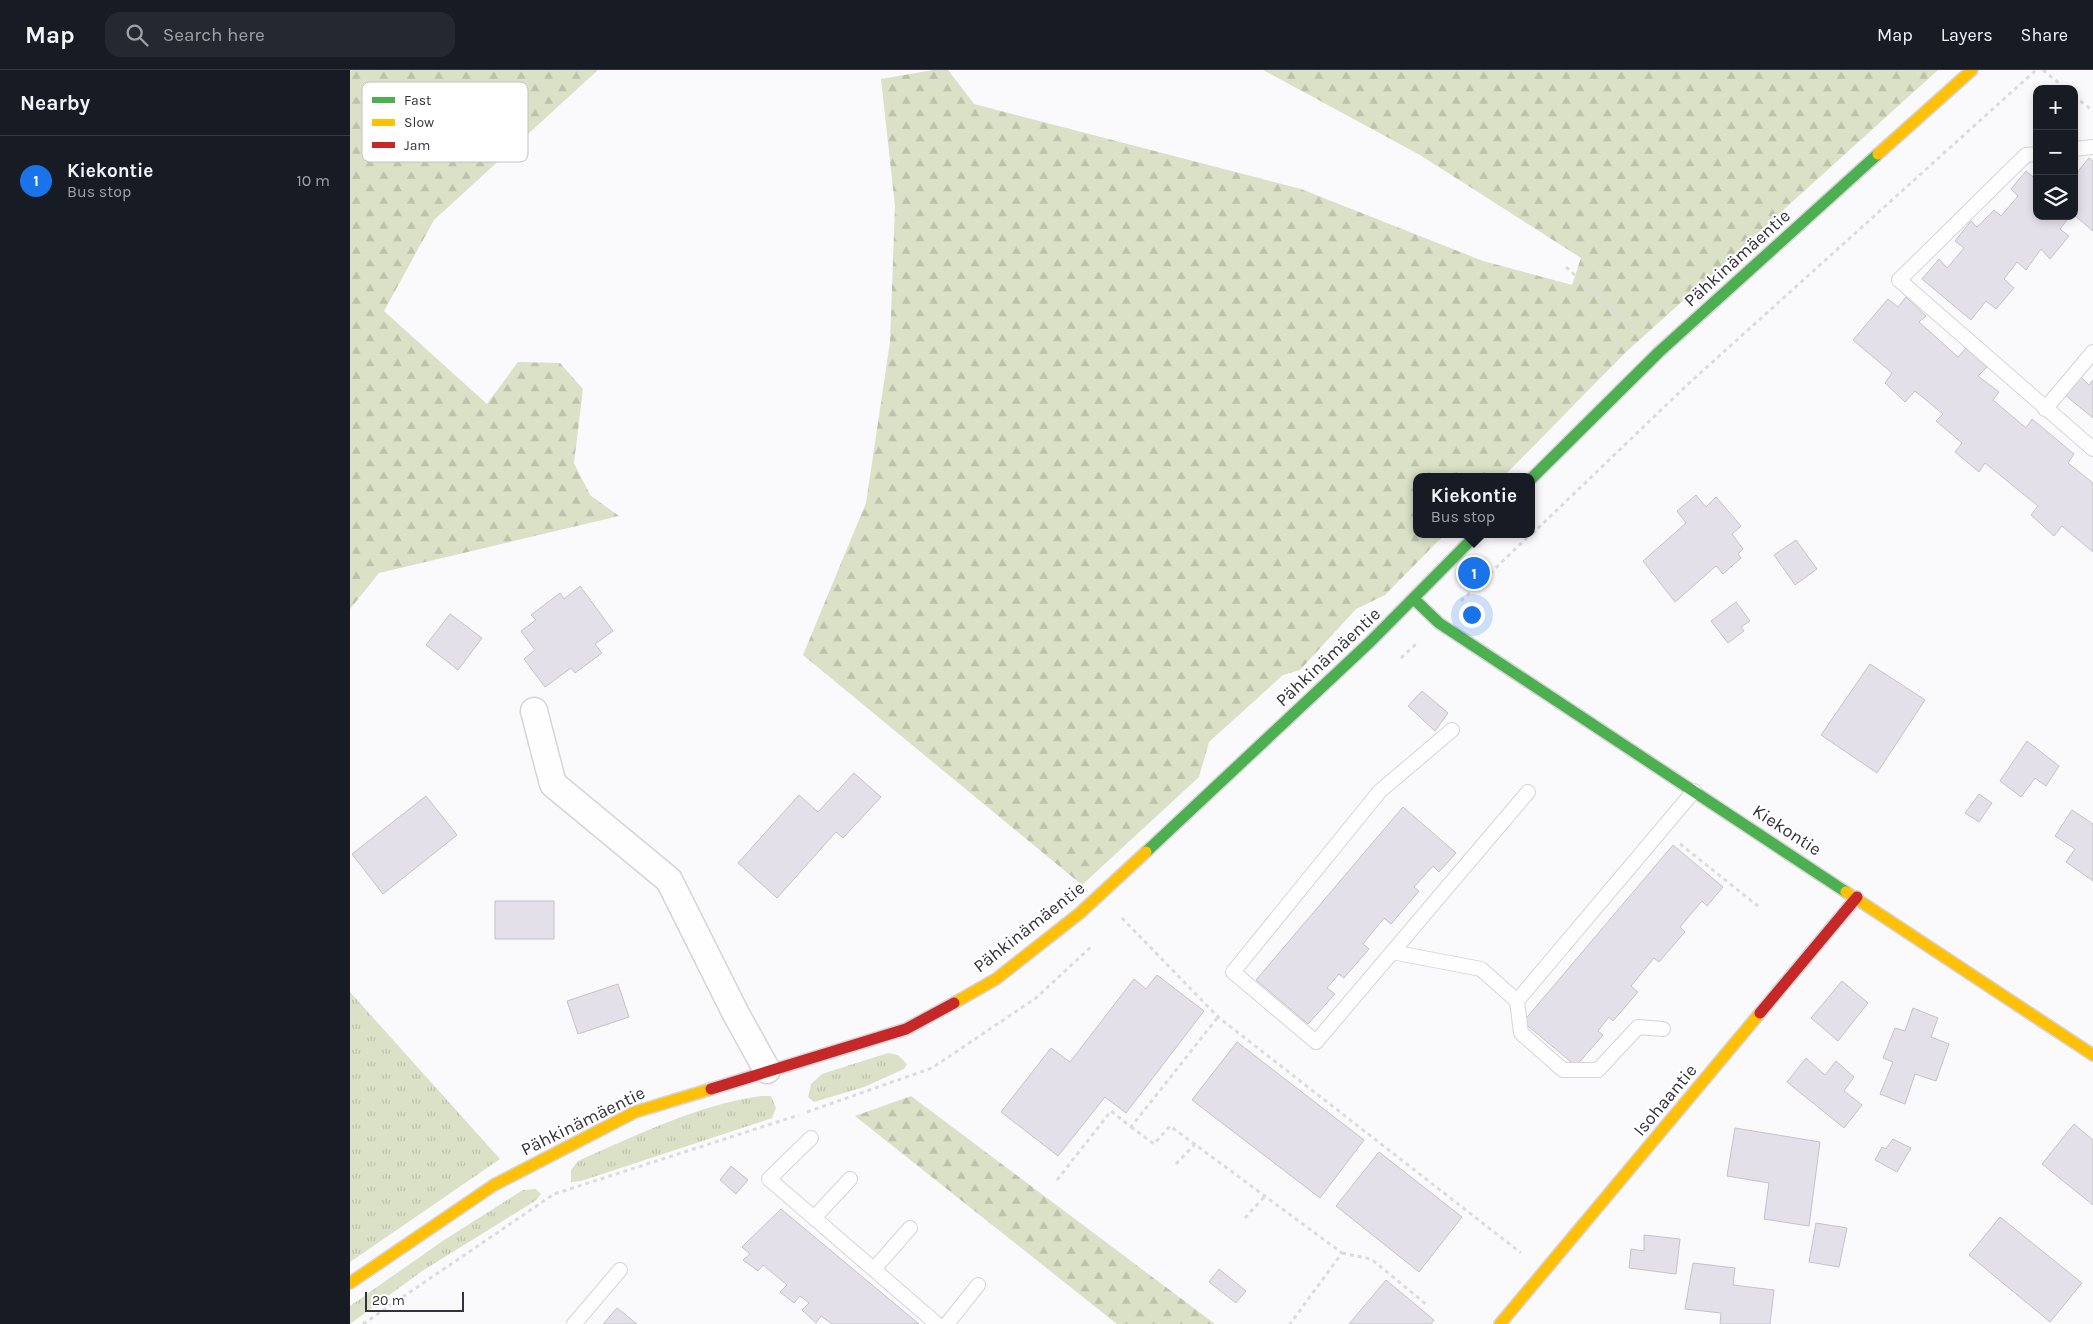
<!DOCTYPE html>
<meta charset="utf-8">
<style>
body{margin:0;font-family:Karla,sans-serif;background:#242831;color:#f1f3f6}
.controls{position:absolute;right:15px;top:15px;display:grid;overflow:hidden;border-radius:10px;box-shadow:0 2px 8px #0003}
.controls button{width:45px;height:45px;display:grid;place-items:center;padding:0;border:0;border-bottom:1px solid #363941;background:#171b24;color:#f1f3f6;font:25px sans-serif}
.scale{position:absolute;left:15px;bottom:12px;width:99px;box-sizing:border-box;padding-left:5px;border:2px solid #35323b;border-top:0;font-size:14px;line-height:18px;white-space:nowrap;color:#35323b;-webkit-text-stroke:4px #fff;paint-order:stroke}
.you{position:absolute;left:1121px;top:544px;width:18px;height:18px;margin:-12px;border:4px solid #fff;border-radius:50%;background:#1a73e8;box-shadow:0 0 0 8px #1a73e833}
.badge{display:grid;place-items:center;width:32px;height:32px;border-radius:50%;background:#1a73e8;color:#fff;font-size:16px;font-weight:700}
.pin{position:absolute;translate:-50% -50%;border:2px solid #fff;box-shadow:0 1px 5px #0006}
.popup{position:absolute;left:1063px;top:403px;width:122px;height:65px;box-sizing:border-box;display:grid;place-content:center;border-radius:10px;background:#171b24;filter:drop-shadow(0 1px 4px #0005);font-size:16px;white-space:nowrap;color:#9ea1a6}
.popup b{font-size:19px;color:#f1f3f6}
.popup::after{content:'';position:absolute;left:50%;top:100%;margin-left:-10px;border:10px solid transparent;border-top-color:#171b24}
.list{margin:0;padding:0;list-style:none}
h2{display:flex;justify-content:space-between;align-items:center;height:65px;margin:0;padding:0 20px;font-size:21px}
h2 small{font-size:16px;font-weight:400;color:#9ea1a6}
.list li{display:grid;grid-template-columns:32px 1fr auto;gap:15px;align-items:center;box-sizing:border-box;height:90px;padding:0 20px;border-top:1px solid #363941}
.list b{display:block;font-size:19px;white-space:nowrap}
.list p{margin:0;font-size:16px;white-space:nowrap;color:#9ea1a6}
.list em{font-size:16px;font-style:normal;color:#9ea1a6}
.icon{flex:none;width:28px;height:28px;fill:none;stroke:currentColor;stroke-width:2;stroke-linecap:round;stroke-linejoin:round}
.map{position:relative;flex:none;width:1743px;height:1254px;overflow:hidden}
header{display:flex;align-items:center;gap:30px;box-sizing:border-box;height:70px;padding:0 25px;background:#171b24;border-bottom:1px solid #363941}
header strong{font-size:24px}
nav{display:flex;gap:28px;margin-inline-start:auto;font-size:18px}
.search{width:350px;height:45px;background:#242831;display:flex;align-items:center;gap:12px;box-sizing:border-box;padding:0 18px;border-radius:15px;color:#9ea1a6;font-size:19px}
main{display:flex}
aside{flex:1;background:#171b24}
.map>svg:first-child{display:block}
.grass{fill:url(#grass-tufts)}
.forest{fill:url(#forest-firs)}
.building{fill:#e3e0ea;stroke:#c5c3c8}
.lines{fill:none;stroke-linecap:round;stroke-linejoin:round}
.lane-casing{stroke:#d6d4d9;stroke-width:16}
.street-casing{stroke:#d6d4d9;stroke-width:29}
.fast-casing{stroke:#d6d4d9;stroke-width:14}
.slow-casing{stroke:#d6d4d9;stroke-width:14}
.jam-casing{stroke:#d6d4d9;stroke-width:14}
.path{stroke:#dcdcdd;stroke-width:3;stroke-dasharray:4 4;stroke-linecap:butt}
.lane{stroke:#fefeff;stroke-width:14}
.street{stroke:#fefeff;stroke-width:26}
.fast{stroke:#4caf50;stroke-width:11}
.slow{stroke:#ffc107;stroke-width:11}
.jam{stroke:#c62828;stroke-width:11}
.labels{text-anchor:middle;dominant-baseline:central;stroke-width:4;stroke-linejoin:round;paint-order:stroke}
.street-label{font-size:18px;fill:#35323b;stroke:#fff}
.key{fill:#fff;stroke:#c2c2c4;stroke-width:1}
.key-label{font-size:14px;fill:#35323b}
</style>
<header>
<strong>Map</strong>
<div class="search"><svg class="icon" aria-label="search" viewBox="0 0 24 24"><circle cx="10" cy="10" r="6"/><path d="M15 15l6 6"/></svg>Search here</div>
<nav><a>Map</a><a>Layers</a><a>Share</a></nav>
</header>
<main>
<aside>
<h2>Nearby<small></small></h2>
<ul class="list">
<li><span class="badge">1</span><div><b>Kiekontie</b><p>Bus stop</p></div><em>10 m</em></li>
</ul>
</aside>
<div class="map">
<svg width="1743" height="1254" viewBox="0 0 1743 1254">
<defs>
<pattern id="grass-tufts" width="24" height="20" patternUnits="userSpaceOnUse" patternTransform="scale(1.25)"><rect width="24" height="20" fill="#dae1c6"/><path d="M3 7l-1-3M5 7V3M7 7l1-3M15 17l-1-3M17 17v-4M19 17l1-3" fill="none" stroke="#bcc2ab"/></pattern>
<pattern id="forest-firs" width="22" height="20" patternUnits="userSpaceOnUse" patternTransform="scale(1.25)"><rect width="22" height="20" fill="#dae1c6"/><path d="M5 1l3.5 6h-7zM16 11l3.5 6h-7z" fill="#bcc2ab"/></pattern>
</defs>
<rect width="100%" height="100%" fill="#faf9fc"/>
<path class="grass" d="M0,922l150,167 -150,103z
M538,983l10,2 9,9 -3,5 -40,18 -50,15 -6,-5 3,-13 11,-10z
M411,1026h10l5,12 -4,10 -191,63 -10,1v-12l7,-9c59,-26 119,-56 183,-65z
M186,1119l5,5 -6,7 -113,70 -72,53v-18l94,-66 79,-50z"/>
<path class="forest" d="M0,0h248l-164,150 -50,91 103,93 31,-42 42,1 23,26 -9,74 16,32 29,21 -240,57 -29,36z
M583,0h15l26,34 327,85 182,72 89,24 9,-27 -161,-103 -157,-85h675l-314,284 -121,123h-87v57h29l-60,61 -29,14 -56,61 -17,5 -74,67 -10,35 -117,108 -279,-230 63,-152 24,-161 5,-136 -14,-127z
M561,1026l304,228h-98l-262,-208z"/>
<path class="building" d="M1739,88l4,3v70l-19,-16v-39z
M1676,101l11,9v36h33l-10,13 9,7 -19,23 -9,-10 -15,21 -9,-8 -13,17 10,9 -18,21 -10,-8 -15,19 -49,-41 17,-20 8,9 17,-20 -9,-7 16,-20 6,6 17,-17 7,6 17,-20 -7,-7z
M1556,227l20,19 -7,6 39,35 8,-9 21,19 -9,9 21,16 -6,8 33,28 6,-9 42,35 -6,9 25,20v69l-31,-26 -8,10 -23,-21 7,-9 -53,-43 -6,9 -24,-20 7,-9 -26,-22 7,-7 -28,-23 -10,11 -20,-19 7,-10 -39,-33 35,-41 10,8z
M1730,306l9,9 4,-5v38l-28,-23z
M1346,425l10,12 10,-10 25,29 -9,8 11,15 -5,5 3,4 -18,16 -7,-8 -41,36 -32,-41 43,-38 -9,-12z
M1446,470l21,29 -22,16 -21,-30z
M230,516l33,45 -18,13 7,9 -27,20 -4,-5 -26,19 -21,-28 11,-9 -14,-19 15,-11 -5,-5 29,-22 4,6z
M1386,532l14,19 -9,6 3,4 -16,12 -17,-22z
M100,544l32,24 -24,32 -32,-25z
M1520,594l55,36 -48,73 -56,-38z
M1072,621l26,22 -13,18 -27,-25z
M1677,671l32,25 -13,20 -11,-8 -14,19 -21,-16z
M504,703l27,24 -38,41 -7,-6 -59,66 -39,-35 61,-68 19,17z
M1629,724l13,9 -13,19 -14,-9z
M76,726l31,39 -74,59 -31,-40z
M1053,737l53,46 -17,19 -6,-6 -19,21 5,4 -28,33 -7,-6 -21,26 6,5 -25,29 -5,-4 -12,14 8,6 -27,30 -52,-44z
M1722,740l21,14v57l-27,-19 9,-13 -20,-13z
M1323,775l50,42 -16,19 -5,-5 -22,26 5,5 -26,30 -5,-4 -23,28 7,6 -25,29 -4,-4 -11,14 5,4 -27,31 -53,-44z
M145,831h59v38h-59z
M807,905l47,36 -78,102 -21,-16 -47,59 -57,-44 50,-64 19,14 64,-83 12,10z
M1492,911l26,22 -30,38 -27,-23z
M268,914l11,33 -51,17 -11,-33z
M1563,938l25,10 -7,19 18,7 -13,37 -21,-7 -10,30 -25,-10 13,-32 -10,-4 12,-30 10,3z
M887,972l127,98 -44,58 -128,-98z
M1456,988l19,17 11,-14 18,16 -10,14 18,14 -18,23 -57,-46z
M1724,1054l19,16v65l-51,-41z
M1385,1058l85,14 -11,84 -45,-7 5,-36 -42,-7z
M1543,1069l18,9 -14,24 -22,-12 7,-13 4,2z
M1029,1082l83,65 -43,55 -83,-66z
M381,1096l17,14 -12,14 -16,-14z
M431,1139l138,115h-87l-11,-8 -5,7 -14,-13 7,-7 -9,-7 -6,7 -14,-11 7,-7 -24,-20 -5,6 -15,-11 7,-6 -8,-7z
M1650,1147l82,66 -32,39 -81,-67z
M1466,1153l31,5 -8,39 -30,-5z
M1294,1165l36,4 -4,35 -47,-6 2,-19 13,2z
M1343,1193l42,5 -2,17 41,5 -4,34h-50l1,-11 -36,-4z
M869,1199l27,22 -10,12 -27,-21z
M1036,1210l48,40 -3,4h-82z
M267,1238l20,16h-34z"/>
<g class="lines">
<g class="lane-casing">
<path id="lane" d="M1724,79l19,-2
M1687,84l-11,1 -127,125 194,169
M1695,339l48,-57
M1102,660l-72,61 -147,181 83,70 212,-250
M1042,882l89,17 36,32 177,-210
M1167,931l4,32 42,37h35l40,-43 25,2
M461,1068l-42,41 168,145
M464,1148l36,-39
M524,1199l36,-41
M224,1254l46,-54
M597,1254l31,-39"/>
</g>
<g class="street-casing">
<path id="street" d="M184,641l19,73 116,96 67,134 31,56"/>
</g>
<g class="fast-casing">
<path id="fast" d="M1182,408l127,-126 219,-198
M1064,529l25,24 407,269
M796,782l224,-210 107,-108"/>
</g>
<g class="slow-casing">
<path id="slow" d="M1528,84l94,-84
M1496,822l247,163
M604,933l42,-24 84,-66 66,-61
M0,1213l144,-98 141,-73 76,-23
M1150,1254l260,-311"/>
</g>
<g class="jam-casing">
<path id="jam" d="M1410,943l97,-116
M361,1019l195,-60 48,-26"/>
</g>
<path class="path" d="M1693,0l23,19
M1724,26l19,15
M1216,197l70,64
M1182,464l155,-149 349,-315
M1111,531l70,-67
M1051,588l16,-15
M1330,774l78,62
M772,848l96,99 303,236
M457,1042l125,-44 104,-70 57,-53
M781,1057l23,17 16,-18 172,127 -52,71
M826,1094l19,-20
M707,1110l54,-69 20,16 87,-110
M895,1148l20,-22
M992,1183l29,6 55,45
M13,1254l191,-130 245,-79"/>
<use href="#lane" class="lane"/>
<use href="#street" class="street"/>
<use href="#fast" class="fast"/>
<use href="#slow" class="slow"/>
<use href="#jam" class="jam"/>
</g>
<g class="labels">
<g class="street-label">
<text transform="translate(1387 188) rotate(-42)">Pähkinämäentie</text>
<text transform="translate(978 587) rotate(-43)">Pähkinämäentie</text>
<text transform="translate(1437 760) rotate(33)">Kiekontie</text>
<text transform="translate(679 857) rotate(-38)">Pähkinämäentie</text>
<text transform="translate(1315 1030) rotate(-50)">Isohaantie</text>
<text transform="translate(233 1051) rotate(-26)">Pähkinämäentie</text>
</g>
</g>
<rect x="12" y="12" width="166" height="80" rx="8" class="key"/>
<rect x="22" y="27" width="23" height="6" fill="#4caf50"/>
<rect x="22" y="49" width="23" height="7" fill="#ffc107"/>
<rect x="22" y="72" width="23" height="6" fill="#c62828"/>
<g class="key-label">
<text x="54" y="35">Fast</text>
<text x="54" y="57">Slow</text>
<text x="54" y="80">Jam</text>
</g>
</svg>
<div class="controls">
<button>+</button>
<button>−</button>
<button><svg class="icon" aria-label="layers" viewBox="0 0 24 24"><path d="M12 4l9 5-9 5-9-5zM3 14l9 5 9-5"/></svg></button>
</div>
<div class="scale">20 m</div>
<div class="you"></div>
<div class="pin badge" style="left:1124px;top:503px">1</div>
<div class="popup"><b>Kiekontie</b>Bus stop</div>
</div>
</main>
